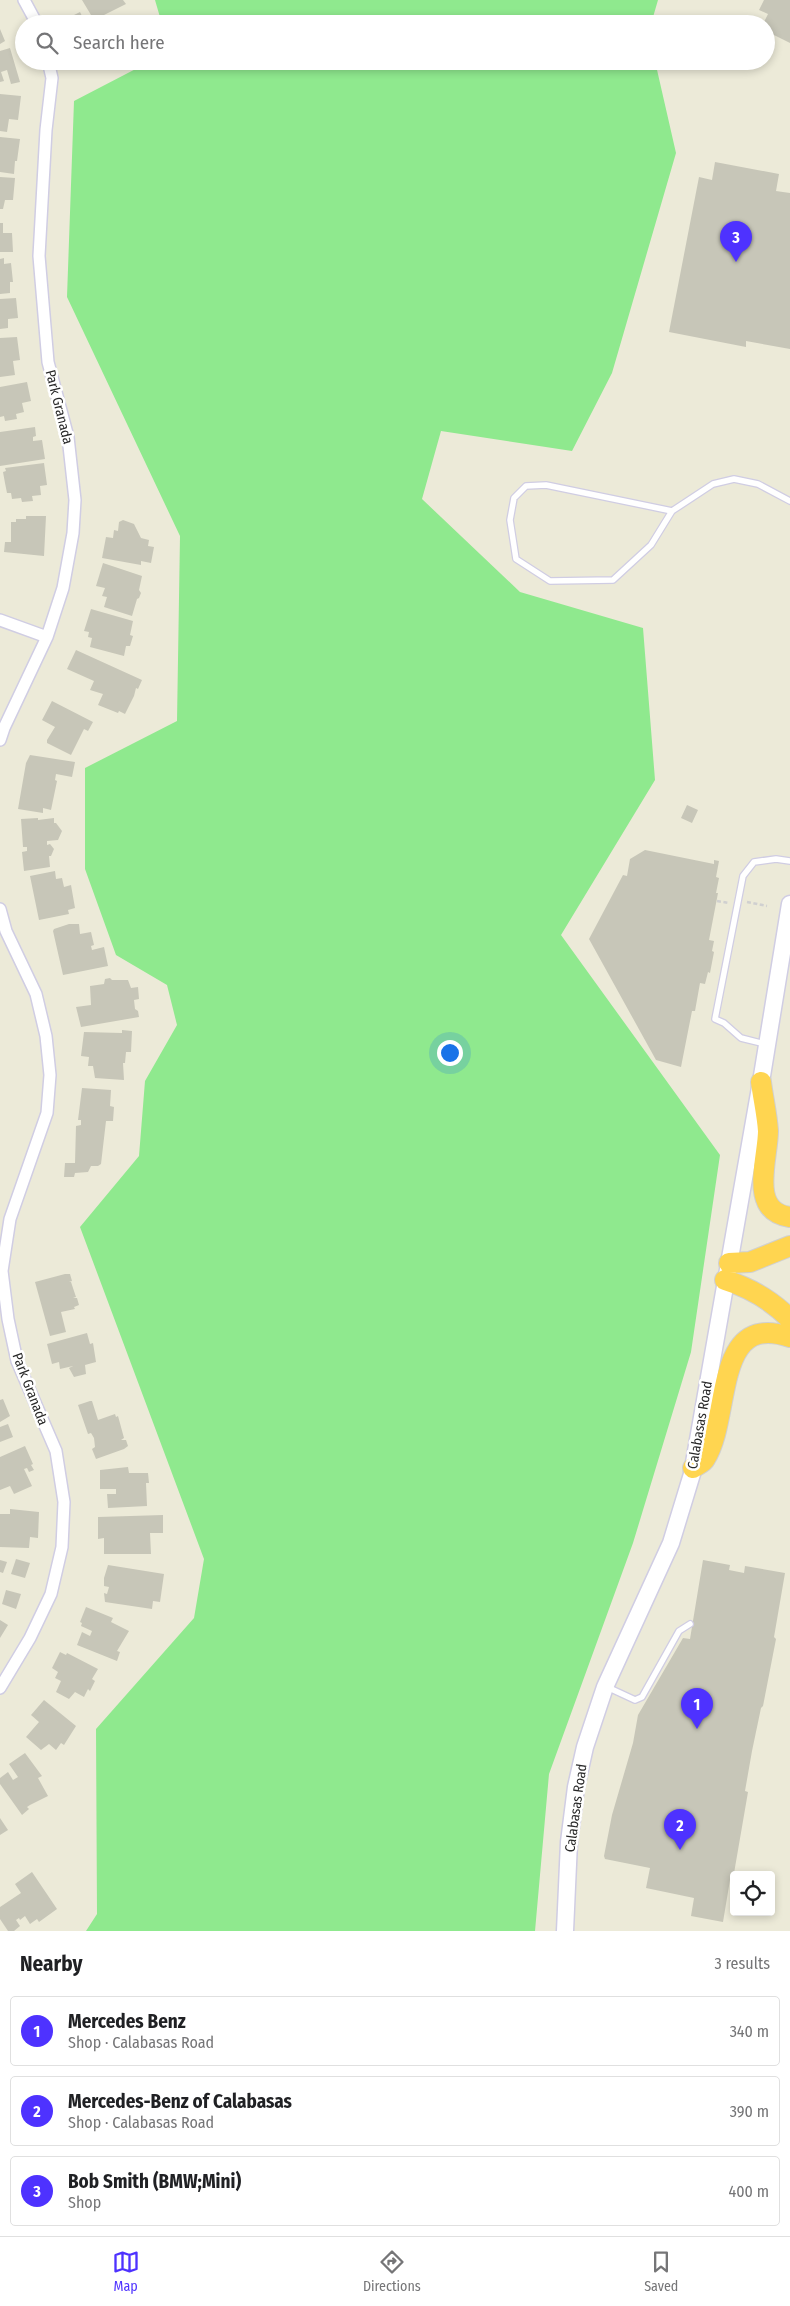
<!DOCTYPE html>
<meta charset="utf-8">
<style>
body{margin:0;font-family:"Fira Sans Condensed",sans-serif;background:#f2f2f2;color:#202124}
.controls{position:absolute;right:15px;bottom:15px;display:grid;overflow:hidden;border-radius:5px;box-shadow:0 2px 8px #0003}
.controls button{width:45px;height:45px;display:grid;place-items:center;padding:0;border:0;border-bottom:1px solid #e0e0e0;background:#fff;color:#202124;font:25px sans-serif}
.you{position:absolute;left:449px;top:1052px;width:18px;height:18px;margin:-12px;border:4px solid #fff;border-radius:50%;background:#1a73e8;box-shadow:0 0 0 8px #1a73e833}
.badge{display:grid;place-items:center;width:32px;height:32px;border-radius:50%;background:#4e32ff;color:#fff;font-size:16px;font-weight:700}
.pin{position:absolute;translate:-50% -41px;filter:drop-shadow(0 1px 2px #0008)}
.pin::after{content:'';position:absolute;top:26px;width:18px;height:15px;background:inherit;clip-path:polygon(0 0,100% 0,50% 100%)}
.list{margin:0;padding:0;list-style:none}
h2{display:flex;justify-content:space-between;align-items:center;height:65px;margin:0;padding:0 20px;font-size:21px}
h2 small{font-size:16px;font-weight:400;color:#757577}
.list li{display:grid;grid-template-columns:32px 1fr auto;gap:15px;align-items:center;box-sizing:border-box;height:70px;margin:0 10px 10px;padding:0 10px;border:1px solid #e0e0e0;border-radius:5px}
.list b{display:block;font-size:19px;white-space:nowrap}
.list p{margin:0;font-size:16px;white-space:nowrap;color:#757577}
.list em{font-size:16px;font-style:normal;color:#757577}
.icon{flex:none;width:28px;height:28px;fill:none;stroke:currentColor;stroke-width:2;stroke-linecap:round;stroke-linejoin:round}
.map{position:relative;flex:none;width:790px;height:1931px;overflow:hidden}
.search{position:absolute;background:#fff;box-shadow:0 2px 8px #0003;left:15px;right:15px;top:15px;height:55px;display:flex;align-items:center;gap:12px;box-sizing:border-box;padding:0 18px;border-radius:28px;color:#757577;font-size:19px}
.sheet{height:305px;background:#fff}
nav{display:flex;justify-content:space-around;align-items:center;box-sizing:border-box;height:70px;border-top:1px solid #e0e0e0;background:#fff;font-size:14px;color:#757577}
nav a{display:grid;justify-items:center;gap:2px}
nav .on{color:#4e32ff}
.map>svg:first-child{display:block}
.green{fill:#8fe98e}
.building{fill:#c7c6b8}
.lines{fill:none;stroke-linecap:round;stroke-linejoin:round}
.lane-casing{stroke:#d0cde3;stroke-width:8}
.street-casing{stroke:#d0cde3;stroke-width:14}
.secondary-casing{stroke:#d0cde3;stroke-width:19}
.highway-casing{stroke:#d0d0d0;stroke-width:22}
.path{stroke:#d0d0d0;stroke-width:2.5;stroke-dasharray:4 2.5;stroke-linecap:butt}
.lane{stroke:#fff;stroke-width:5.5}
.street{stroke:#fff;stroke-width:11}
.secondary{stroke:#fff;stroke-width:16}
.highway{stroke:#ffd550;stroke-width:20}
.labels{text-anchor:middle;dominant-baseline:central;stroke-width:5;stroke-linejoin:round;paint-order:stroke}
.street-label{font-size:14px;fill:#282828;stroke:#fff}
</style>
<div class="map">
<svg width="790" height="1931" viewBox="0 0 790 1931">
<rect width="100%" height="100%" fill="#ecead8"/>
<path class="green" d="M155,0h503l-7,24h-489z
M151,61h504l21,92 -64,220 -40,78 -131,-20 -19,68 98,93 123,36 12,152 -94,155 159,220 -29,197 -58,191 -84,231 -14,157h-449l11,-17 -1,-185 98,-111 10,-59 -124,-332 59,-71 6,-75 32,-56 -10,-40 -51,-30 -31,-86v-101l92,-47 3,-185 -113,-239 7,-196z"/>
<path class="building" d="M82,0h41l3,4 -32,16z
M764,0h26v43l-24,-12v-7h-3l5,-10 -9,-4z
M80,12l6,12h-23l-1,-3z
M111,19l3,5h-15l6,-4 1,2z
M0,29l5,12 -5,3z
M10,48l10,34 -9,2 -4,-14 -6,2 3,9 -4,1v-31z
M93,61h21l-16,8z
M0,94l21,2 -3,24 -9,-1 -2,13 -7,-1z
M0,137l20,2 -3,22h-2l-1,13 -14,-2z
M715,162l64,12 -3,17 14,2v156l-44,-8v6l-77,-15 30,-155 13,3z
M0,177l15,1 -2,22h-8l-2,9h-3z
M0,223h3v10h9l1,19h-13z
M4,258v6l7,-1 2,19h-3v11l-10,1v-35z
M16,298l2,20 -10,1v9l-8,1v-30z
M17,337l3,23 -7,1 2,14 -15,2v-39z
M27,382l4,19 -9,2 2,9 -8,2 1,5 -12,2 -1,-5 -4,1v-30z
M35,427l1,9 -3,1v4l9,-1 3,19 -45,7v-34z
M44,463l3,22 -7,1 1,9 -9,1 1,5 -11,1 -1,-4 -9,1 -1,-6h-4l-2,-10 -2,-11 3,-1 -1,-3z
M26,516h20l-2,40 -40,-4 1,-10h6v-20h5v-3h10z
M123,520l11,4 7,14 8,2 -1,6 6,1 -3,16 -10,-2v4l-39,-7 4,-21 7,1 1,-8 4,1 1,-9z
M103,563l39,13 -3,14 2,3 -2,5 -2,1 -5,17 -28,-9 3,-10 -5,-1 3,-8 -9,-2z
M91,609l42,12 -3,14 3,1 -3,10h-4l-2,10 -34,-9 2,-9 -4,-1 1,-5 -5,-1z
M76,650l66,30 -4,9 -2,-1 -2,8 -9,18 -6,-3 -1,2 -20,-8 5,-11 -13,-4 4,-9 -27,-12z
M52,701l41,21 -5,9 -4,-2 -13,26 -24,-12v-3l8,-13 -13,-7z
M30,755l45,7 -3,15 -16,-3 -1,6 2,1 -6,29 -8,-2v5l-25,-4 8,-46z
M687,805l11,5 -6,13 -11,-5z
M38,818v2l16,-2v5h2l6,8 -4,9 -11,1v4l3,-1 4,5 -3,7h-2l1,11 -26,4 -2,-19 5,-1v-4h-4l-2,-28z
M645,850l69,14v-4l5,1 -3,16 3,1 -3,15h2l-9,47 5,1 -2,10 2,1 -4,21 -2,-1 -3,12 -5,-1 -5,28h-3l-11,56 -25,-7 -67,-121 34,-64 4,1 3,-17z
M55,871l1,8 6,-1 2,9 7,-2 4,23 -7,2 1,4 -30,6 -9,-44z
M69,924h10l1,10 11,-2 3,13 -3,1 1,4 12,-3 4,19 -45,9 -10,-44 1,-2z
M110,978l2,2h16l3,8 7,-1 1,12 -5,1 1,9 3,2 1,6 -58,10 -5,-20 15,-2 -1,-19 14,-2 1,-5z
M122,1030l10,1 -1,21h-5l-1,11h-2l1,17 -29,-2 -2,-12h-5l1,-9 -8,-1 3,-24 38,1z
M82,1088l29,2 -1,16 4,1 -1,14h-7l-5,43 -3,2h-7l-3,6 -13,1 -1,4h-10l1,-14h10l1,-37 5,-1v-5h-3z
M65,1274h5l2,7 -3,1h2l5,15 -3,1h4l2,7 -5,2 1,2 -14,3 5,20 -16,4 -15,-54z
M87,1333l3,11 3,-1 3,19 -11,3 1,9 -12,3 -5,-9 4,-2 -13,3 -1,-7 -7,2 -5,-20z
M3,1399l7,17 -10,6v-22z
M90,1401h2l6,19 17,-6 1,3 2,-1 6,22 -3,2h5l2,6 -4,3 -28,10 -4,-10 3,-2 -1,-9 -3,-5 -3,1 -10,-29z
M8,1424l5,13 -13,5v-15z
M25,1446l8,18 -2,1 3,5 -5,2 -2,-4 -3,1 8,17 -18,8 -4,-8 -10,4v-33z
M128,1467l1,6h19l1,10h-3l1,23 -39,2 -1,-14h9v-5h-16v-19z
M10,1509l29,3 -1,26 -8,-1 -1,11 -29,-1v-33h10z
M163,1515v18h-13l1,21h-47v-16l-6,1v-22z
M16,1559l14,4 -5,15 -14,-4z
M0,1560l7,2 -4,11 -3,-1z
M703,1560l27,5 -1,5 15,3 1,-7 40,7 -11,64 2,2 -13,67 -2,2 -9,43 -7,40 3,1 -15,87 -3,1 -7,42 -32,-6 3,-18 -48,-10 4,-20 -45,-9 -1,-3 8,-41 21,-72 5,-28 45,-77 7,1z
M108,1565l56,9 -4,28 -7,-1 -1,8 -47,-7 -1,-9 3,1 2,-7 -5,-1v-8z
M6,1590l15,4 -5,15 -14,-5z
M86,1607l27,11 -2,4 18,9 -12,20 3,1 -3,9 -40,-16 5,-13 8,4 2,-5 -11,-5 1,-3 -2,-1z
M0,1620l8,5 -8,13z
M60,1652l6,3 1,-2 31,16 -6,10 3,2 -5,10 -2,-2 -4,8 -9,-5 -6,7 -13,-7 5,-11 -6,-3 3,-6 -6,-4z
M44,1700l32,26 -12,19 -3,-2 -5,7 -7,-6 -8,6 -15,-13 13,-15 -8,-7z
M25,1753l17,23 -4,2 10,18 -18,9 -3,2 2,2 -7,6 -22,-31v-6l8,-6 5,8 5,-3 -9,-13z
M0,1818l8,12 -8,5z
M32,1872l25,37 -18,13 -2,-3 -7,5 -5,-8 -5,4 -1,-2 -3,2 4,6 -6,5h-6l-8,-12v-12l21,-14 -6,-9z"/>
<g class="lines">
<g class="lane-casing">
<path id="lane" d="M672,511l-126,-26 -20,1 -12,12 -4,22 6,39 34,22 63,-1 38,-35 21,-34 41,-27 21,-5 24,5 32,17
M765,1044l-24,-6 -17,-15 -9,-4 28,-143 11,-14 22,-3 14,2
M607,1687l28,13 7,-3 37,-66 11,-7"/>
</g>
<g class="street-casing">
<path id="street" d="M24,0l13,24
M0,620l47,17
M0,740l4,-12 43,-91 16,-49 10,-55 2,-33 -7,-63 -20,-75 -9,-106 7,-126 6,-52 -4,-17
M0,909l6,22 30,63 10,42 4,39 -3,38 -37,106 -8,52 6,48 9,42 39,90 8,51 -2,45 -11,47 -21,44 -30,50"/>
</g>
<g class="secondary-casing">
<path id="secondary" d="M565,1931l4,-89 7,-55 9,-40 20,-60 66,-144 21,-69 69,-392 29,-178"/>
</g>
<g class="highway-casing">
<path id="highway" d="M761,1082c2,16 6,33 7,49 0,28 -20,80 22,86
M729,1263l21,-1 40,-16
M725,1280c26,8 46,20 65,39
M693,1468c4,-3 10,-5 12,-9 27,-42 7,-148 85,-122"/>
</g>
<path class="path" d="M717,901l12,2
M747,902l20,4"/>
<use href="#lane" class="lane"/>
<use href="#street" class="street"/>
<use href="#secondary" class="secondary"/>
<use href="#highway" class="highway"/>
</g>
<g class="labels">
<g class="street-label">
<text transform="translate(59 407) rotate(76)">Park Granada</text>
<text transform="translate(30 1389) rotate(69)">Park Granada</text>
<text transform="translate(700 1425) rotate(-80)">Calabasas Road</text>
<text transform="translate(576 1808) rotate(-82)">Calabasas Road</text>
</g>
</g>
</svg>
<div class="controls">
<button><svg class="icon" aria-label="locate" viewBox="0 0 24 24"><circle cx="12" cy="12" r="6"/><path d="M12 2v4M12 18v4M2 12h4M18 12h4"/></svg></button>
</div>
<div class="you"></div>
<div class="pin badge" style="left:697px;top:1729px">1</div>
<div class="pin badge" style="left:680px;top:1850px">2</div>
<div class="pin badge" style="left:736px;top:262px">3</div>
<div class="search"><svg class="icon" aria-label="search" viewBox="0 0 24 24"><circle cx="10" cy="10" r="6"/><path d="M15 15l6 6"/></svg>Search here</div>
</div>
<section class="sheet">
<h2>Nearby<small>3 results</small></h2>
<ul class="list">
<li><span class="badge">1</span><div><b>Mercedes Benz</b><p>Shop · Calabasas Road</p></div><em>340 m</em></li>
<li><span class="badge">2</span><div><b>Mercedes-Benz of Calabasas</b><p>Shop · Calabasas Road</p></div><em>390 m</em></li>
<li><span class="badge">3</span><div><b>Bob Smith (BMW;Mini)</b><p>Shop</p></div><em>400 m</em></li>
</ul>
</section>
<nav>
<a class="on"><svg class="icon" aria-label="map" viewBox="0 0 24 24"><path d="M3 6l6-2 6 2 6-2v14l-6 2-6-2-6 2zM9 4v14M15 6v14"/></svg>Map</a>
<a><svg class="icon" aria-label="directions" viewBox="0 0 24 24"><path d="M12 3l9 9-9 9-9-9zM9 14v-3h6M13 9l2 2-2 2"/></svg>Directions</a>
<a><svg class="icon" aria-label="saved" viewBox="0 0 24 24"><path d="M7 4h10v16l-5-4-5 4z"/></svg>Saved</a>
</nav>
